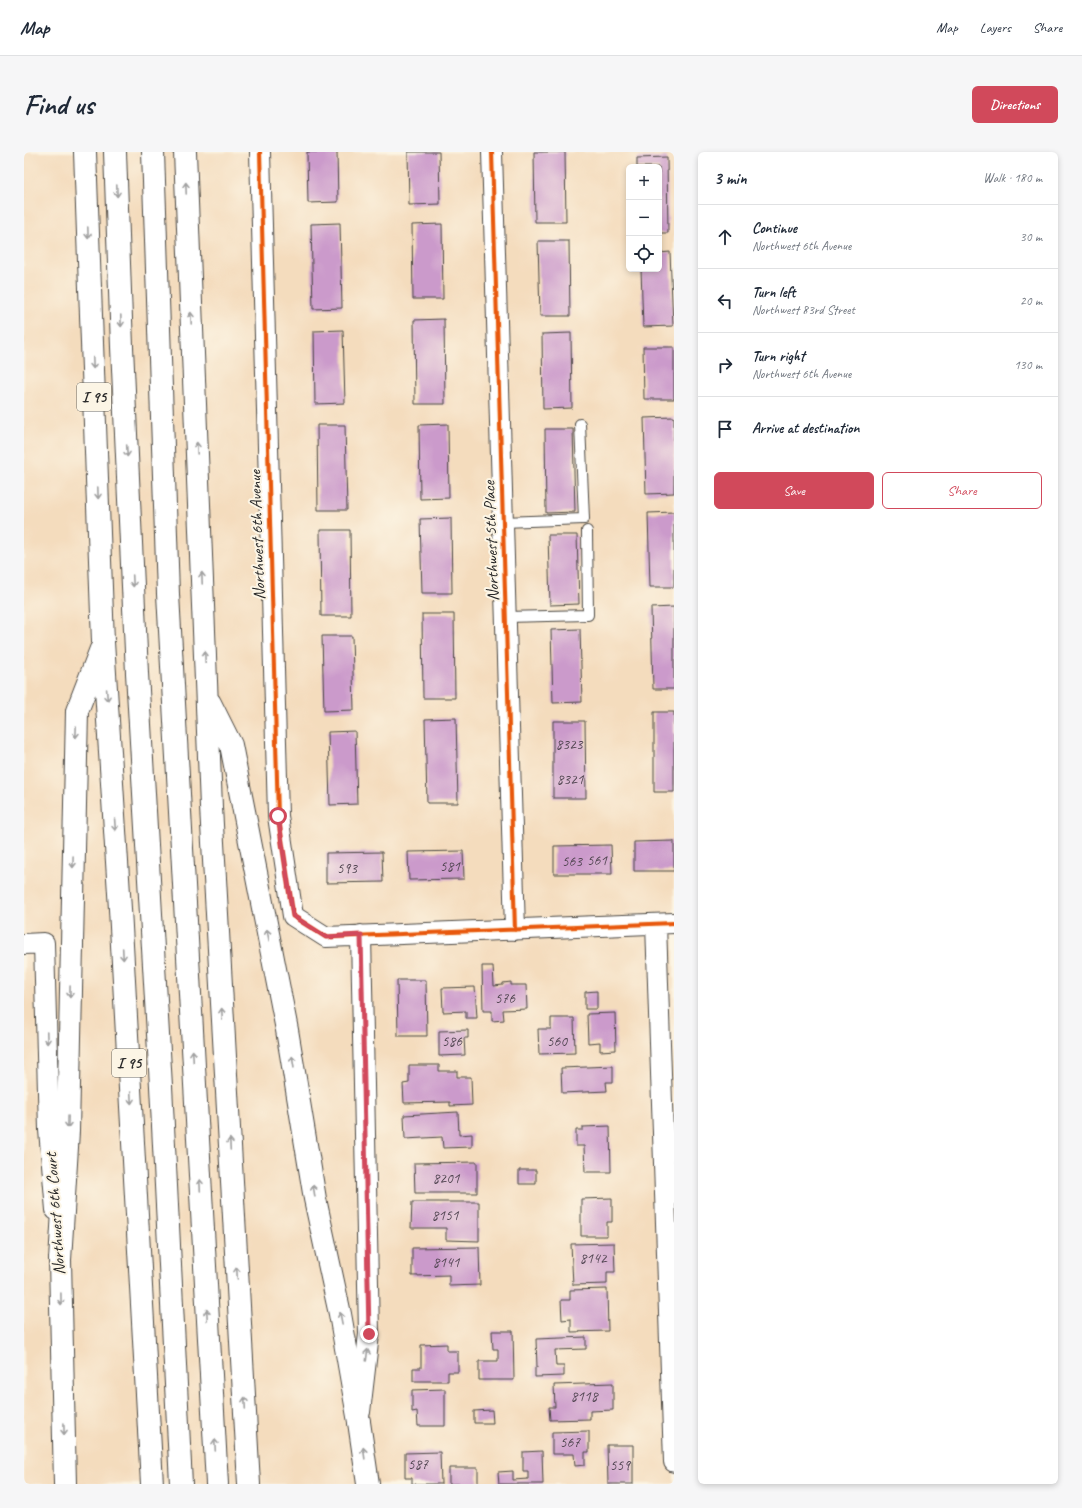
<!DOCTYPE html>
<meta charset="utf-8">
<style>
body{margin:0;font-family:Caveat,sans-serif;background:#f6f6f7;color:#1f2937}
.controls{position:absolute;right:12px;top:12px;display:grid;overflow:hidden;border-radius:6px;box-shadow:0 2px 6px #0003}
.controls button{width:36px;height:36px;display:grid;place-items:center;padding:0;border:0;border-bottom:1px solid #e0e1e3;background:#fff;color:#1f2937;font:20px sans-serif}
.stop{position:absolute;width:12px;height:12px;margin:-9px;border:3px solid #d1495b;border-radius:50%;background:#fff}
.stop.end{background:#d1495b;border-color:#fff;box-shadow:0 1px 4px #0008}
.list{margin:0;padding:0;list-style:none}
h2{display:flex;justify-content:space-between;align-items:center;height:52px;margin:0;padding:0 16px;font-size:17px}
h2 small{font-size:13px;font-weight:400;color:#747a83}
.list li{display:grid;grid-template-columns:26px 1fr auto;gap:12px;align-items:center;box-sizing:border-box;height:64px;padding:0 16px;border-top:1px solid #e0e1e3}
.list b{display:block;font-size:15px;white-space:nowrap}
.list p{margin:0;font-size:13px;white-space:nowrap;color:#747a83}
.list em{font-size:13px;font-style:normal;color:#747a83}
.actions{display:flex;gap:8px;padding:12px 16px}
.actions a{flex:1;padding:9px 0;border:1px solid #d1495b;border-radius:6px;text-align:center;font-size:14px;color:#d1495b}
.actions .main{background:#d1495b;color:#fff}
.icon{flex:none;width:22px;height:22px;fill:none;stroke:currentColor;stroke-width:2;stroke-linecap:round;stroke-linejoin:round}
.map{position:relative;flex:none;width:650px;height:1332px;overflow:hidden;border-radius:6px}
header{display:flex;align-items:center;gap:24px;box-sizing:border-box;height:56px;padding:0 20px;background:#fff;border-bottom:1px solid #e0e1e3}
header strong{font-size:19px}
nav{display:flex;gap:22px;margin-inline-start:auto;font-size:14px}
.intro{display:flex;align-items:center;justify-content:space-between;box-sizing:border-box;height:96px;padding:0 24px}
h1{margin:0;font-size:28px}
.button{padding:10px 18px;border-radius:6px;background:#d1495b;color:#fff;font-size:14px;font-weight:700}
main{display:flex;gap:24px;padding:0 24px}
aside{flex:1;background:#fff;border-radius:6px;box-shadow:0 2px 6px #0003}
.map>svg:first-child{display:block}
.building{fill:#cb9acb}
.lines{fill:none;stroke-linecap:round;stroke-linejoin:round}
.service-casing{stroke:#494641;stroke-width:12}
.minor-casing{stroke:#494641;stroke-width:22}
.primary-casing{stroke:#494641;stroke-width:24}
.motorway-casing{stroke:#494641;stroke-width:24}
.service{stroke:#fff;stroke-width:10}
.minor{stroke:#fff;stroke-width:20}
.primary{stroke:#fff;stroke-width:22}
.motorway{stroke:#fff;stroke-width:22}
.cycleway-casing{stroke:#fcf5e5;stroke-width:6}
.cycleway{stroke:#e8590c;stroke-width:4}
.oneway{stroke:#a0a0a0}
.route{stroke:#d1495b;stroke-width:5}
.labels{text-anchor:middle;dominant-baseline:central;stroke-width:4;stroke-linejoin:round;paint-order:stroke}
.number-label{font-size:15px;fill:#534753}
.shield{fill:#fcf5e5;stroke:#6a6863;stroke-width:1}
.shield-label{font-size:16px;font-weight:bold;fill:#2b2b2b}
.street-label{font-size:17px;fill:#2b2b2b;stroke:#fcf5e5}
</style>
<header>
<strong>Map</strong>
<nav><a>Map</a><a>Layers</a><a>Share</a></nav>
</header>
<div class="intro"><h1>Find us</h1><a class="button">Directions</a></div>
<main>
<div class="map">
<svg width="650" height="1332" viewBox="0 0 650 1332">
<rect width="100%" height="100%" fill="#fcf5e5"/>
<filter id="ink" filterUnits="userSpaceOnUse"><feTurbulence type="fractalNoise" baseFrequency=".025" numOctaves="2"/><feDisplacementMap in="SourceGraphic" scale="8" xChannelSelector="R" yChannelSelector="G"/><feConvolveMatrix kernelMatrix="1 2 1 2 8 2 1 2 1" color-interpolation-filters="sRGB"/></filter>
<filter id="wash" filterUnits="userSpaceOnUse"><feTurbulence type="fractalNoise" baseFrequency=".012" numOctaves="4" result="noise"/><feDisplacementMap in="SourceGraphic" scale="16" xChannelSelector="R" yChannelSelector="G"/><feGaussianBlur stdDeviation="0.9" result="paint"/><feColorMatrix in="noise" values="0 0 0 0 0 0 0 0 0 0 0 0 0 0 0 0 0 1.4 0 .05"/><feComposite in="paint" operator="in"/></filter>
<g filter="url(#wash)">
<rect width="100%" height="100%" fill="#f4dcbd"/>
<g id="blocks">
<path class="building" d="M283,0h30l1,50 -30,1z
M384,0h31l1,52 -31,1z
M510,0h31l1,70h-31z
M643,5l1,76h-9v-66h-22v-9z
M316,71l2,85 -29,1 -2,-85z
M418,72l1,75h-30l-1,-74z
M514,89h31l1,75h-30z
M646,100l3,74 -30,1 -2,-58h18v-16z
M420,167l1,85h-30l-1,-84z
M319,178l2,73 -30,1 -1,-73z
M547,181l1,75 -29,1 -1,-75z
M619,195h31v52h-30z
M650,265v76l-28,1 -2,-76z
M424,272l1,74 -29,1 -1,-74z
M293,273h28l2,85h-29z
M521,277h28l2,83 -29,1z
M650,360v75h-24l-2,-74z
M427,366l1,75h-30l-2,-74z
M296,378h30l1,86h-30z
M524,383h29l2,69 -29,1z
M650,455v82h-21l-2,-81z
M398,462h32l1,84h-32z
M556,477l2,73 -29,1 -2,-73z
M298,484h30l2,74 -30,1z
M630,560h20v80h-20z
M432,566l2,85h-31l-2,-84z
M529,569h32l1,77h-33z
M331,579l2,73 -27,1 -2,-73z
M650,689v30h-40v-29z
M587,693l1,29h-58v-28z
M439,699l1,28 -55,1 -1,-28z
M358,700l1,30 -57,1v-30z
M458,814h11l1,20 9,-1v-2l8,-1v3h15l1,24 -24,1 1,10 -12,1v-10h-9z
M373,828h29l1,56h-29z
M451,835l2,31h-11v-7l-23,1 -1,-24z
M573,839v18h-12v-17z
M591,861l1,37 -16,1v-9l-12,1 -1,-29z
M527,866h23l1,35 -36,1 -1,-25h13z
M444,878v8h-4l1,17 -26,1v-25z
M385,913h30v6h18v6h14l1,28 -22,1v-4l-46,1 -1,-19 6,-1z
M589,914v16h-7l1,9 -45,2 -1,-25z
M434,960l1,23 13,-1v13l-29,1 -1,-11 -37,2 -1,-24z
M586,974l1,46h-26l-1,-26h-8v-16h7v-3z
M453,1010v31h-62l-1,-30z
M495,1018h17v14h-17z
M588,1046v24h-5v14h-26v-37z
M388,1050h67v39l-33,-1v-12h-35z
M590,1091l1,29h-8v12l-34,1 -2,-41z
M455,1095l1,38 -31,1v-11l-37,1v-28z
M583,1137l1,42 -37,1v-13l-9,1 -1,-20h9v-10z
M468,1179h21l1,49h-35v-19h19v-12h-5z
M562,1185v12l-31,1 1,16h8v10l-29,1v-10h2l-1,-28z
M423,1192v7h11v21h-10v9h-35v-13h8v-23z
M589,1231v27l-23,1v8l-40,1 -1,-13h6l-1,-22z
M421,1237v37h-27l-1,-15 -5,1v-22z
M468,1258l1,13h-19v-12z
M565,1279v21h-4v13l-10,1 -1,-12h-22v-22z
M583,1293h26v39h-25z
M518,1299l1,33h-44l-1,-12 15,-1v9l15,-1v-8h-5v-19z
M416,1300l1,32h-29v-6h-7v-25z
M425,1316h29v16h-29z"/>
</g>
</g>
<g filter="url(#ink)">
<use href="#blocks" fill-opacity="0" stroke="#494641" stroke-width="1"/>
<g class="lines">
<g class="service-casing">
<path id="service" d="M479,370l81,-3 -4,-95
M482,465l82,-2 -1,-84"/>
</g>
<g class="minor-casing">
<path id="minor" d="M236,0l18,664 15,100 33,21 348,-14
M468,0l23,778
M632,772l18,538
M0,792l20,-1 5,187 7,80
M336,1260l9,-78 -8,-399"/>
</g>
<g class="primary-casing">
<path id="primary" d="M36,1108l5,224
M335,1270l9,62"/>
</g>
<g class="motorway-casing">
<path id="motorway" d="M61,0l18,490 17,267 32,575
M91,0l7,195 15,326 24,413 20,398
M129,0l15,442 49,890
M161,0l26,655 38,677
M186,551l21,42 56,285 28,169 25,115 19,108
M36,1108l8,-129 9,-420 24,-62"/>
</g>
<use href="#service" class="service"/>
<use href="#minor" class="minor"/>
<use href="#primary" class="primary"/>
<use href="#motorway" class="motorway"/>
<g class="cycleway-casing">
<path id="cycleway" d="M236,0l18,664 15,100 33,21 348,-14
M468,0l23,778"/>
</g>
<use href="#cycleway" class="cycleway"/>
</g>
<defs><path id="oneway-shaft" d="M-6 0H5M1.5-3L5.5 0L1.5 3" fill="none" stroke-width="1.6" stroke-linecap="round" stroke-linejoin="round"/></defs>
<g class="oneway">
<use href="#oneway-shaft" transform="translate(162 36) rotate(-92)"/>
<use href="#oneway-shaft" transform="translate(93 39) rotate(88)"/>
<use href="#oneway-shaft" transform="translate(64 81) rotate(88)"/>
<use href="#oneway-shaft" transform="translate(167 166) rotate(-92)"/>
<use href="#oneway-shaft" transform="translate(97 169) rotate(88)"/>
<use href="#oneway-shaft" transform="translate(69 211) rotate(88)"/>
<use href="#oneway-shaft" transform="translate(173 296) rotate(-92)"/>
<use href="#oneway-shaft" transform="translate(103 299) rotate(87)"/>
<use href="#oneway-shaft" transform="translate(74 341) rotate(88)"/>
<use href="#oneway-shaft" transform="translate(178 426) rotate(-92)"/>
<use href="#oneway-shaft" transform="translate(109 429) rotate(87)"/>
<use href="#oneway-shaft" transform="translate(181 505) rotate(-92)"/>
<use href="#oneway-shaft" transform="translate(83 543) rotate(86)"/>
<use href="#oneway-shaft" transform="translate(52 580) rotate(92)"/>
<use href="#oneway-shaft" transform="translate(91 673) rotate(86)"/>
<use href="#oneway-shaft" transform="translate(49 710) rotate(91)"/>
<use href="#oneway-shaft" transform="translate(244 783) rotate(-101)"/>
<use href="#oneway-shaft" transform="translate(99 802) rotate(87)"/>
<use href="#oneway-shaft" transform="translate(46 840) rotate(91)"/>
<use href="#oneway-shaft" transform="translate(198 862) rotate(-93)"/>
<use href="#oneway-shaft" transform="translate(23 886) rotate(88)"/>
<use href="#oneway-shaft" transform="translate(169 904) rotate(-93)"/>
<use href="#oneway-shaft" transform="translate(269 910) rotate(-99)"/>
<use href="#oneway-shaft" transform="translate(107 946) rotate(87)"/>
<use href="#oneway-shaft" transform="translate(44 970) rotate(91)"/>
<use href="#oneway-shaft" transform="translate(206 992) rotate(-93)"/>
<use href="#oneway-shaft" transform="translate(176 1033) rotate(-93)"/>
<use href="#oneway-shaft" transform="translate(290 1039) rotate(-99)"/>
<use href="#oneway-shaft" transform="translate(213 1121) rotate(-93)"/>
<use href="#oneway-shaft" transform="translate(37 1147) rotate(89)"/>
<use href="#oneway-shaft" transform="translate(183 1163) rotate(-93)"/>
<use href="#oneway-shaft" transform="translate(317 1166) rotate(-101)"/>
<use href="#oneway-shaft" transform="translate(343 1203) rotate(-83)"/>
<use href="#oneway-shaft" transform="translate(221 1251) rotate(-93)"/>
<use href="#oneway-shaft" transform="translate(40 1277) rotate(89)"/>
<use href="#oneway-shaft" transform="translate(191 1293) rotate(-93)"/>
<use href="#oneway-shaft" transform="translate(340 1301) rotate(-98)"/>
</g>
</g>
<g class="lines" filter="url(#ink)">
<path class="route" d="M254,664l15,100 33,21 35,-2 8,399"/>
</g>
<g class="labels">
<g class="number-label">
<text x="545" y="592">8323</text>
<text x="546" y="627">8321</text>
<text x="573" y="708">561</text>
<text x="548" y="709">563</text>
<text x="426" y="714">581</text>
<text x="323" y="716">593</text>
<text x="481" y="846">576</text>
<text x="428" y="889">586</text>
<text x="533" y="889">560</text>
<text x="422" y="1026">8201</text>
<text x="421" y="1063">8151</text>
<text x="569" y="1106">8142</text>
<text x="422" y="1110">8141</text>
<text x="560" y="1244">8118</text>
<text x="546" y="1290">567</text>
<text x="394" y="1312">587</text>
<text x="596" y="1313">559</text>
</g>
<g class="shield">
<rect x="53" y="231" width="34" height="28" rx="3"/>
<rect x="88" y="897" width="34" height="28" rx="3"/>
</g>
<g class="shield-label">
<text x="70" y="245">I 95</text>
<text x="105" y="911">I 95</text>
</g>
<g class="street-label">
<text transform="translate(233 383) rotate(-92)">Northwest 6th Avenue</text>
<text transform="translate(467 389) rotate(-92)">Northwest 5th Place</text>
<text transform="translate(31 1062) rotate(-94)">Northwest 6th Court</text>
</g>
</g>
</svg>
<div class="controls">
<button>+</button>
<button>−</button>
<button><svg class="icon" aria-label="locate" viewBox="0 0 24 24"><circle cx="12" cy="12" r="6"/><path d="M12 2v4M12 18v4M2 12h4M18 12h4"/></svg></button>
</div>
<div class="stop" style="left:254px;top:664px"></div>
<div class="stop end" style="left:345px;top:1182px"></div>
</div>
<aside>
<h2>3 min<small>Walk · 180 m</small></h2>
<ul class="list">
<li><svg class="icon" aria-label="ahead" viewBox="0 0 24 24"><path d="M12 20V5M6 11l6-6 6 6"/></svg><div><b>Continue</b><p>Northwest 6th Avenue</p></div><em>30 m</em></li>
<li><svg class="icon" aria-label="left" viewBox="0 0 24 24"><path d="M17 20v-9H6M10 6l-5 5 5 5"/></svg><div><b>Turn left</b><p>Northwest 83rd Street</p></div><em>20 m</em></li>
<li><svg class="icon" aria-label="right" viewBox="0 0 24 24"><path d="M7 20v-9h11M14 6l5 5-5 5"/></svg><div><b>Turn right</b><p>Northwest 6th Avenue</p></div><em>130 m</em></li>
<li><svg class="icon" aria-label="arrive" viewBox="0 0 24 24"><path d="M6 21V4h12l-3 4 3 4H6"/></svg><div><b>Arrive at destination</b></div></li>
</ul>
<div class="actions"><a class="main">Save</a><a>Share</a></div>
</aside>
</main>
